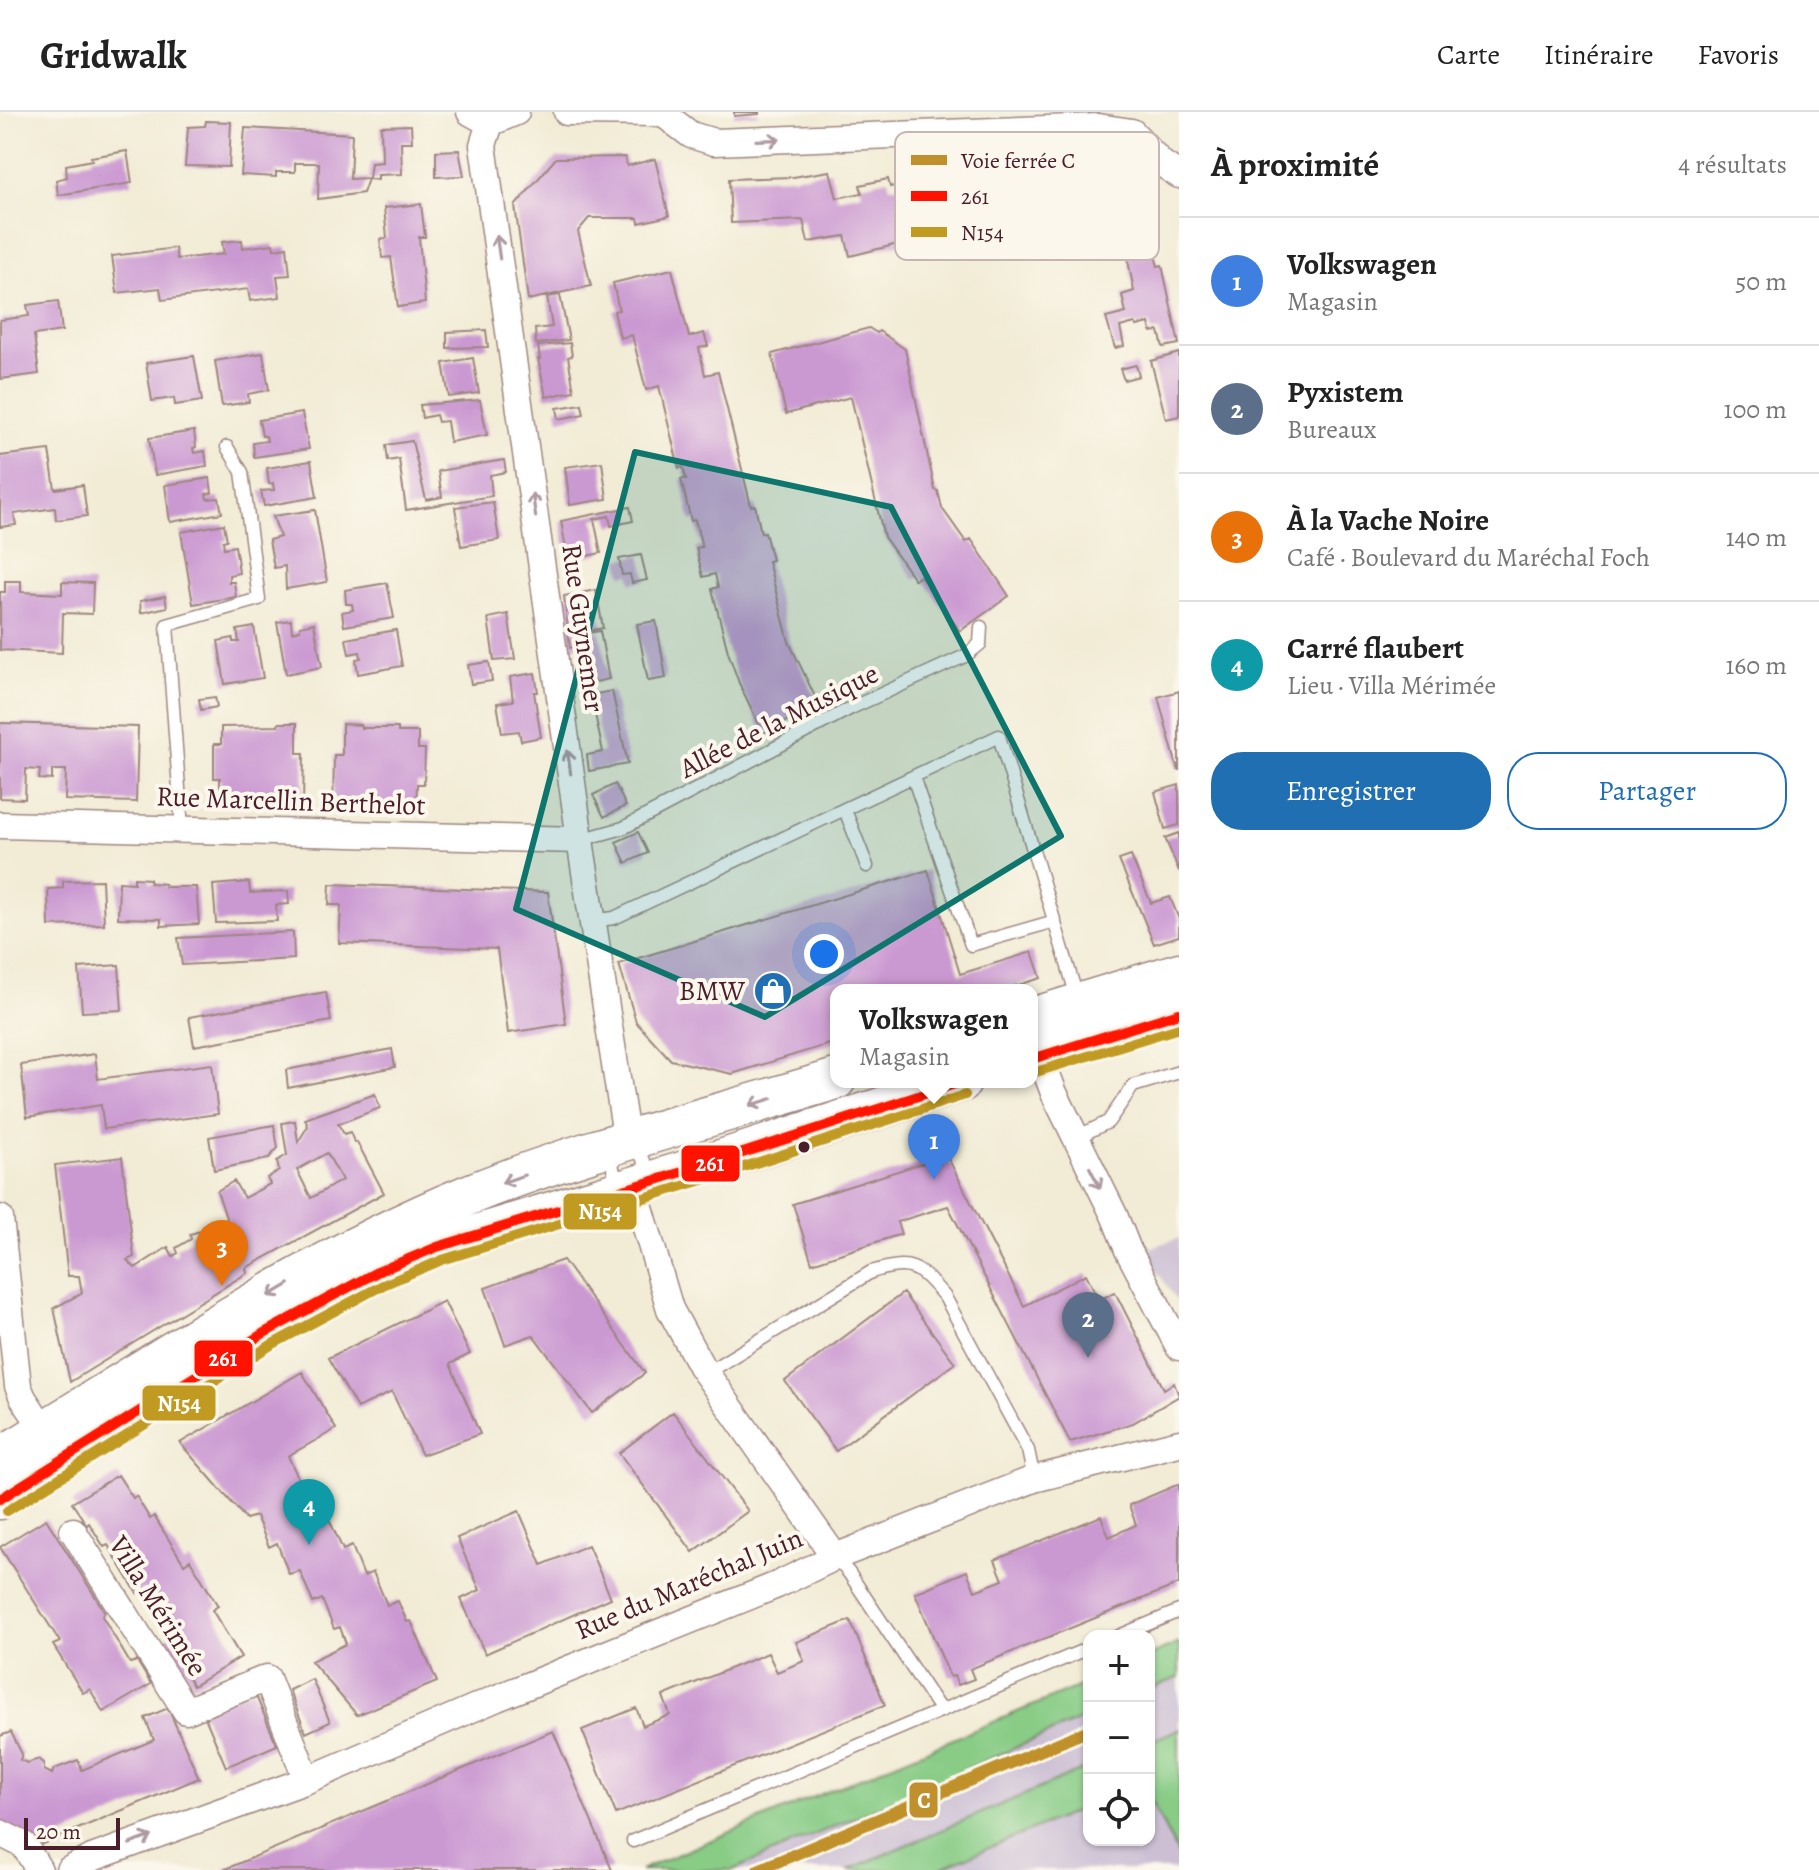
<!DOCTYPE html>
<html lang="fr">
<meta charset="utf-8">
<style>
body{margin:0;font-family:Alegreya,serif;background:#f6f6f6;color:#222}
.controls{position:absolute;right:24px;bottom:24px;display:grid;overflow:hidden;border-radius:16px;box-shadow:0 2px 6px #0004}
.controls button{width:72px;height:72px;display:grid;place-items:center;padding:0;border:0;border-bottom:2px solid #e0e0e0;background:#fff;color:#222;font:40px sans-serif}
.scale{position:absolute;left:24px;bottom:20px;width:96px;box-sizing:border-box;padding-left:8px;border:4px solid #4a1f2b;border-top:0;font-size:22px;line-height:28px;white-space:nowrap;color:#4a1f2b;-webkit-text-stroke:6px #fbf7ec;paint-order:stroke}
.you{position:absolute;left:824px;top:842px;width:28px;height:28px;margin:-20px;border:6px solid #fff;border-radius:50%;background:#1a73e8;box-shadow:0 0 0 12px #1a73e833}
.badge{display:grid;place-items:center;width:52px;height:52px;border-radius:50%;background:#1f6fb2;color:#fff;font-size:26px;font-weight:700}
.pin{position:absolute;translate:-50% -66px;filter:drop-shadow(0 2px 4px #0008)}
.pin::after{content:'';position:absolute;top:42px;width:28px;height:24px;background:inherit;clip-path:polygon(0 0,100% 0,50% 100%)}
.popup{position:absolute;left:830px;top:872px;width:208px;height:104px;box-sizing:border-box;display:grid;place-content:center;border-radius:16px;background:#fff;filter:drop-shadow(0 2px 6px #0005);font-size:26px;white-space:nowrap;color:#767676}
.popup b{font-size:30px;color:#222}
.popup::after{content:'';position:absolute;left:50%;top:100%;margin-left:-16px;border:16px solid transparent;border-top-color:#fff}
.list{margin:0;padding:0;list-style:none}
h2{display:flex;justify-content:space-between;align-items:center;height:104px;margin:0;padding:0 32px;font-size:34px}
h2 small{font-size:26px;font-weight:400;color:#767676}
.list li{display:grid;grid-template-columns:52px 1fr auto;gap:24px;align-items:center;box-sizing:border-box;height:128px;padding:0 32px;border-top:2px solid #e0e0e0}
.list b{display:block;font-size:30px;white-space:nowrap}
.list p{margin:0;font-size:26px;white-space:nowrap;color:#767676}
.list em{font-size:26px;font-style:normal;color:#767676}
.actions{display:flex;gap:16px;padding:24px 32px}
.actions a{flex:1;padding:18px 0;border:2px solid #1f6fb2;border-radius:32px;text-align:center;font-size:28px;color:#1f6fb2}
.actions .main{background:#1f6fb2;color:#fff}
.icon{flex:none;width:44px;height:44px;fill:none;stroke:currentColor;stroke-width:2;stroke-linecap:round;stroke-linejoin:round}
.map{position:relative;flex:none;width:1179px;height:1758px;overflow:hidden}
header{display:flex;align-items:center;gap:48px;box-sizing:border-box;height:112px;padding:0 40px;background:#fff;border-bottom:2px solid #e0e0e0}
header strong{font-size:38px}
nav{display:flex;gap:44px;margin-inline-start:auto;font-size:28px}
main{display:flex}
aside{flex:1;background:#fff}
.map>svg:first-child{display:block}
.industrial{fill:#ccbfd4}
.green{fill:#88cc86;stroke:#697658;stroke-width:2}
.building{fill:#cb99d2;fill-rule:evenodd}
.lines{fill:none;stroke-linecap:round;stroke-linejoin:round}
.lane-casing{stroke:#9e8680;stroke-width:15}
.street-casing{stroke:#9e8680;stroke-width:29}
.primary-casing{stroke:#9e8680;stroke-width:43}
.lane{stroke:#fff;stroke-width:12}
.street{stroke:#fff;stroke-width:26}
.primary{stroke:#fff;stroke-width:40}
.bus-1-casing{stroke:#fbf7ec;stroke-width:16}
.bus-2-casing{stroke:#fbf7ec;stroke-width:16}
.bus-1{stroke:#ff1300;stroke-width:10}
.bus-2{stroke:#c09a21;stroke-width:10}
.rail-1-casing{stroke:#fbf7ec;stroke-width:18}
.rail-1{stroke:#c0902c;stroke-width:12}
.oneway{stroke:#ae9aa0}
.marked{fill:#0f766e;fill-opacity:0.2;stroke:#0f766e;stroke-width:6;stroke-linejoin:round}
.bus-dot{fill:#4a1f2b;stroke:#fbf7ec;stroke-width:3}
.labels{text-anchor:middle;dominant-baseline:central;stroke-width:8;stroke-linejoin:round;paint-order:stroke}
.street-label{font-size:28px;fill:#4a1f2b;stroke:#fbf7ec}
.poi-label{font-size:28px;fill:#4a1f2b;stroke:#fbf7ec;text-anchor:end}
.key{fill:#fbf7ec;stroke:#c6b6b2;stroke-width:2}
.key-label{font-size:22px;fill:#4a1f2b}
.line-badge{stroke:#fbf7ec;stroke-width:3}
.badge-label{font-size:22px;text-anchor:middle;font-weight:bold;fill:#fff}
</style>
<header>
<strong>Gridwalk</strong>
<nav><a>Carte</a><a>Itinéraire</a><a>Favoris</a></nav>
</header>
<main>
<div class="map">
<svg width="1179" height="1758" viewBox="0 0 1179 1758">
<rect width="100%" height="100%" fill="#fbf7ec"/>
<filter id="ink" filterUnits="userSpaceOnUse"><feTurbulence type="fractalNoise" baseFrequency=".0125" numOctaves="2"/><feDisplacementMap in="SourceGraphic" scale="16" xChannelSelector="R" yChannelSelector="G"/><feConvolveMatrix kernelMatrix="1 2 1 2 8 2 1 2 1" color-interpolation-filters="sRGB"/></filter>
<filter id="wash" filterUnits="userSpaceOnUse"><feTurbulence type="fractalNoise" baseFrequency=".006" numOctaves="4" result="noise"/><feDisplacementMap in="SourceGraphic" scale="32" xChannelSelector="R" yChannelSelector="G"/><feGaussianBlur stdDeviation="1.8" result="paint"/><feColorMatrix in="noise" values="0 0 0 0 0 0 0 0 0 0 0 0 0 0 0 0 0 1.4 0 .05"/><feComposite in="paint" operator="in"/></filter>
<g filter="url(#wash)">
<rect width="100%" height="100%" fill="#f2ecd6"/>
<path class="industrial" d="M1179,1126v66l-36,-54z
M1179,1532v226h-539l449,-188v158h60v-183z"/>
<path class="green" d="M1179,1531v34l-30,13v-34z
M1089,1570v34l-356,154h-93z
M1179,1617v127l-30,-58v-56z
M1089,1655v39l-153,64h-88z"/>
<g id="blocks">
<path class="building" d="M734,0h25v2l-25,2z
M206,9l25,1 -2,45 -44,-1 3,-39 17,-1z
M411,13l1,17h-11l1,32 -24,1v5l-10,-1 -5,14 -45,6 1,-36h-24v9h-19v5l-35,-2 4,-47 107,6 -2,45 19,-1 2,-15 11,-1 -1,-36z
M459,38l5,26 -28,1v-26z
M127,39l5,32 -74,12 -2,-15 11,-3 -1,-12 26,-5 -1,-3z
M1050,44l7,24 57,-17 2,4 20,-6 12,38 -44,14 -9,-30 -52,15 -11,-38z
M625,45l2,9 28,-7 14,57 -30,7 -1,-5h-49l-11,13 13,55 -63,14 -13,-94 41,-48z
M830,59l7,27 25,-5 -2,-8 28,-6 2,8 26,-6 8,30 24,-5 -2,-6 20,-6 13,51 -44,11 -5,-20 -80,20 -5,-20 -37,6 -5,-22 -72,3 -2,-44 64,-2z
M421,92l4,33h-6l6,66 -27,4 -7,-50 -9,1 -2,-19 7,-1 -3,-30z
M242,128l1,8 30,-4 1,5 13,-2 3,28 -13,1 3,21 -30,4 -2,-12 -86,11 -2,-12 -43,5 -5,-37 63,-8 2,11 47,-5 -2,-12z
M1153,137l5,17 4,-1 17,79 -16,3 -4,-16 -8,1 -2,-9 -12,3 -2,-3 -15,4 4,19 -9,2 -9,-30 20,-5 -4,-18 12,-4 -7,-36z
M672,157l17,68 15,-4 4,13 -9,2 6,27 13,-3 33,134 4,-1 6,28 4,-1 7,28 -4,1 21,81 30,63 -56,28 -24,-50 -11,-31 -16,-63 6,-2 -3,-13 -12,3 -7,-29 6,-1 -7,-27 -4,1 -10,-42h5l-3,-12 -4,1 -20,-82 -13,4 -14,-55 -12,3 -6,-27 5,-1 -6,-27z
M560,183l9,45 -33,4 -1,-15 17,-2 -5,-30z
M58,189l4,30 -28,4 5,39 -39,5v-59l29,-4 -2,-11z
M869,216l8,5 2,-2 26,18 30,141 3,1 4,17 24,34 5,-3 38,57 -49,35 -40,-55 -5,4 -31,-43 -33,-140 -65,17 -14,-60z
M486,218l2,17 -41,1v-16z
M570,231l2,13 -4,1 6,34 -28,6 -8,-38h2l-2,-13z
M263,241l6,37 -21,4 1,8 -27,4 -7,-45z
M1179,241v63l-13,3 -15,-58z
M194,244l8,45 -27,4 -1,-7 -22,3 -6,-38z
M473,246l6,35 -30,4 -6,-34z
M1136,253l3,11 -15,4 -4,-11z
M480,288l7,35 -37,7 -3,-21 -9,1 -2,-7 -14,3 -2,-13z
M582,292l2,10 -25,5 -2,-11z
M302,301l7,36 -55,8 -1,-14 14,-2 -1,-5h-4l-3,-16z
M194,319l2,16 -3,1 1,5 11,-2 2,15 -52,9 -6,-37z
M412,329l14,59 16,-3 -4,-26 66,-11 2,12 -16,3 2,21 -86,14 -7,-51 -11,2 -2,-16z
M49,338l6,39 28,-4 4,31 -31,4 -1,-12 -41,6 2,11 -16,2v-71z
M311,349l6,36 -53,9 -3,-15 13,-1 -1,-7 -4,1 -2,-16z
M602,350l5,37 -37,6 -5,-38z
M210,366l2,15 -6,1 1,5 12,-1 3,15 -52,9 -5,-37z
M493,390l6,38 -38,6 -6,-39z
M630,395l3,14 -22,5 -2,-10 -15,3 7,34 -33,7 -7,-39z
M315,398l12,72 -41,7 -1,-23 -11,2 -5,-28 11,-3 -7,-21z
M224,412l3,16 -4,1 1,7 11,-2 2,12 2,15 -10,2v7h5l2,15 -43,7 -12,-72z
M641,443l6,25 -15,3 -2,-9 -8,1 -3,-16z
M5,469h16v11l41,2v-12l31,1 -1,31 -29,-1 -1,40 -62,-3v-58h5z
M387,471l7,35 -50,8 -2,-14 11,-2 -1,-6h-6l-1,-14z
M596,478l7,38 -21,4v2l18,-3 9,48 -18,4 -7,-38 -14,3 -6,-52z
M165,484l2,11 -26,6 -1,-12z
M508,502l7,45 -21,2 -6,-43z
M291,508l1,12 8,-2v-4l14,-3 8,44 -36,7 -9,-52z
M656,509l10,57 -18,3 -11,-57z
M254,515l9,51 -38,6 -7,-43 15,-3v4h6l-2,-12z
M396,518l6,36 -44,8 -2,-15 5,-1 -1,-6 -11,2 -3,-15z
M489,550l3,19 -21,3 -3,-19z
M535,561l3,19h-4l7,45 -20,4 -2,-10 -17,2 -5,-30 16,-2 -3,-24z
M612,579l16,73 -39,7 -2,-16 16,-3 -12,-57z
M1179,579v79h-1l-20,-73z
M215,585l2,10 -16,3 -2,-11z
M0,611l138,4 -2,75 -71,-2 1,-30h-14v10l-13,-1 1,-9 -14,-1 -1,30 -25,-1z
M279,611h18v30h7l-1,54 -83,-3v-26h-6v-34h7v-17l57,-1z
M342,612l19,1v3h37v4h20v17h7l-1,35h-7l-1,26 -83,-3 1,-52h8z
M615,672l11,22 -22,11 -11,-22z
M1179,673v40l-14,4 -10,-37z
M638,720l10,21 -22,10 -10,-21z
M1179,721v38l-14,-33z
M1131,744l20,47 19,-6 9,22v17l-25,8 -35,-84z
M928,758l32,104 72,-22 9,26 -39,12h-166v52l-104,32 -61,-14 -35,-38 -17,-58z
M134,766l16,1v4l15,1v3h31l3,37 -38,2v-7l-43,-1 1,-36 15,1z
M102,768l2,44 -55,2 -1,-37 15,-1v-7z
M249,770l1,11 38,-2 1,13 -13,1 1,16 -61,2 -3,-38z
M330,772l218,8 18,132 -58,9 -11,-84 -158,-6 2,-38h-12z
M293,820l1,27 -112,6 -4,-27z
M119,853l3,45 -40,2 -3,-44z
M326,880l5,29 -137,25 -5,-29z
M392,937l3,18 -107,21 -2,-18z
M95,942l3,25 114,-15 6,50 -114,15 -3,-24 -74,12 -6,-52z
M375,982l5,14 -42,16 6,10 6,-2 4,10h3l27,51 -138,75 1,5 -177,109 -16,-74 28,-15 -3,-17h-11l-13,-111 67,-8 12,100 -7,3 8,8 33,-21 5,9 5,-3 -2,-5 15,-9 -1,-5 38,-11 -11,-32 17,-10 10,17 26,-14 -3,-6 12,-7 -2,-10 10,-6 -5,-32 13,-2 3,21 10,-16 -3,-7zM327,1041l15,27 -31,18 -14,-28z
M274,1013l4,23 -10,11 -54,11 -5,-33z
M947,1044l77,150 62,-32 13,26 16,-8 49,97 10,-6 5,13 -46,27 -63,19 -122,-236 -51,16 4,12 -89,29 -19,-59 133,-42 1,3z
M563,1148l82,113 -53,40 -59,-78 -28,10 -20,-57z
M903,1181l52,70 -119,88 -51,-70z
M444,1189l26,53 -20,10 30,70 -58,21 -30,-63 -35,16 -29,-50z
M302,1260l34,57 -48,27 31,67 10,-4 14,31 9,-4 12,30 9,-4 14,33 11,-4 9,21 4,-1 26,61 -80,33 -46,-54 35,-17 -6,-17 -6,2 -12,-30 -9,4 -13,-32 -11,3 -12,-31 -8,4 -13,-31 -10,3 -66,-76z
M673,1300l75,99 -55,41 -74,-99z
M118,1363l15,23 3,-2 14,23 4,-3 30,48 6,-4 28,46 -6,4 29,47 -48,29 -28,-47 6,-4 -28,-46 -6,4 -29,-48 -4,2 -15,-24 -2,2 -15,-22z
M1179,1372v100l-209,85 4,10 -16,6 -4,-9 -4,1 -35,-84 52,-22 8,20 28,-11 -8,-20 106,-44 8,21 27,-12 -7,-20z
M519,1399l23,54 46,-20 23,53 -126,56 -24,-55 19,-9 -23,-52z
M46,1407l59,93 -3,4 28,47 7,-2 14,23 -48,28 -13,-23 -7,4 -30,-48 7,-3 -60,-95z
M850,1508l35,85 -269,109 -34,-84 54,-22 7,18 27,-11 -7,-19 105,-43 9,19 27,-11 -8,-19z
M312,1567l18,43 -24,11 -17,-43z
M253,1577l24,56 -51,22 -24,-57z
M168,1596l31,70 -164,69 -35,-23v-88l11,-4 11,22 -2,6 7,3 12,-4 5,4v7l8,4 2,-5 24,-9 4,10 72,-30 -9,-22z
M553,1619l59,139h-389z"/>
</g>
</g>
<g filter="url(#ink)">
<use href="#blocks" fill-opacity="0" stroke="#9e8680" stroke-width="2"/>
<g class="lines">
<g class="lane-casing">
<path id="lane" d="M913,665l58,168 84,-24
M845,698l22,56
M182,717l-15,-204 92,-26 -17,-127 -15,-25
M580,728l43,-12 228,-120 114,-52 15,-12 1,-17
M592,809l22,-3 385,-182 78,261
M1075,1026l33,-16 25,-36 46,-14
M627,1030l12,9 8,16 -6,14 -7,6c-26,-9 -28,-28 -7,-45z
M706,1261l165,-101c41,-12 46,-7 74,25l83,153 6,29
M835,1445l14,16 92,138
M1119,1524l60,-25
M633,1729l456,-193"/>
</g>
<g class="street-casing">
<path id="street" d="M470,0l20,11 26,-11
M567,0l95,1 29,22 23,7 384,-15 34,5 29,31 18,12
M490,11l-7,22 97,695 47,302
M0,713l580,15
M1040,944l14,37 60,122 14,35 51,97
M0,1106l18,168 5,12 22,33
M73,1419l113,180 81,-33 40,102
M835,1445l199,-78 145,-36
M0,1721l24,12 15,25
M69,1758l23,-12 215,-78 190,-82 280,-113 58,-28 -134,-191 -31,-57 -36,-122"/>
</g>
<g class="primary-casing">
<path id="primary" d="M1032,906l147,-45
M1032,947l147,-46
M0,1346c151,-91 302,-195 466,-262 118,-48 247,-79 370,-117
M0,1387l264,-166 113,-61 60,-25 278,-85 246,-80"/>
</g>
<use href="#lane" class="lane"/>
<use href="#street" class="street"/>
<use href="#primary" class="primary"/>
<g class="bus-1-casing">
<path id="bus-1" d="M1032,947l147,-46
M0,1387l264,-166 113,-61 60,-25 278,-85 246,-80"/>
</g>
<g class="bus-2-casing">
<path id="bus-2" d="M1036,960l143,-44
M7,1399l264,-166 112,-60 59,-25 277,-85 246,-80"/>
</g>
<use href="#bus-1" class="bus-1"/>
<use href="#bus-2" class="bus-2"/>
<g class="rail-1-casing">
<path id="rail-1" d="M758,1758l331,-140"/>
</g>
<use href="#rail-1" class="rail-1"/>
</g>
<defs><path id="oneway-shaft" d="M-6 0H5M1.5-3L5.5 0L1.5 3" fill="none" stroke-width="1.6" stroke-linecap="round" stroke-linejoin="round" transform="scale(2)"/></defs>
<g class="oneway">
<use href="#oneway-shaft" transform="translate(768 28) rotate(-2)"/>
<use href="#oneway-shaft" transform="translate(498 135) rotate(-98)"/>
<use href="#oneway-shaft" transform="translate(534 393) rotate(-98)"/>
<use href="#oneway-shaft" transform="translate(569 650) rotate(-98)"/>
<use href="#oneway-shaft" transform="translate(761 990) rotate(163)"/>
<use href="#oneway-shaft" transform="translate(1095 1066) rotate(63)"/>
<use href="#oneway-shaft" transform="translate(513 1067) rotate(161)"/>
<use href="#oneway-shaft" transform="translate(279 1178) rotate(149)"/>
<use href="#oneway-shaft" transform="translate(141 1728) rotate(-20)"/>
</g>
</g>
<path class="marked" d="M635,340l256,55 170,329 -296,181 -249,-108z"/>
<defs>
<g id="shop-disc" transform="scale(2)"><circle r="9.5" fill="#1f6fb2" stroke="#fbf7ec"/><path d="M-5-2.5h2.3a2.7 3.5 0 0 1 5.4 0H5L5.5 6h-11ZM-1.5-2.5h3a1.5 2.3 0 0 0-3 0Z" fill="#fff"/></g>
</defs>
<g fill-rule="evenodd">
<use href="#shop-disc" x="773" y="879"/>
</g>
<circle class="bus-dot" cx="804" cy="1035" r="7"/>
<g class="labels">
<g class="street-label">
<text transform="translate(583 516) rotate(82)">Rue Guynemer</text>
<text transform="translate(779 609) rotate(-27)">Allée de la Musique</text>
<text transform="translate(291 689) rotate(2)">Rue Marcellin Berthelot</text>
<text transform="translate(689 1472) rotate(-23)">Rue du Maréchal Juin</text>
<text transform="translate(158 1494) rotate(58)">Villa Mérimée</text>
</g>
<g class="poi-label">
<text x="745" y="879">BMW</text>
</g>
</g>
<rect x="895" y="20" width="264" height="128" rx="12" class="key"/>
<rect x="911" y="43" width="36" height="10" fill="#c0902c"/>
<rect x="911" y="79" width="36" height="10" fill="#ff1300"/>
<rect x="911" y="115" width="36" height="10" fill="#c09a21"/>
<g class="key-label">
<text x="961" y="56">Voie ferrée C</text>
<text x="961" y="92">261</text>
<text x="961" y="128">N154</text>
</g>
<g class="line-badge">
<rect x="680" y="1032" width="61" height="39" rx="8" fill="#ff1300"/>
<rect x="562" y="1080" width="76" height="39" rx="8" fill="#c09a21"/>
<rect x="193" y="1227" width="61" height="39" rx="8" fill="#ff1300"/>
<rect x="141" y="1272" width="76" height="38" rx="8" fill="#c09a21"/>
<rect x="908" y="1669" width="31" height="38" rx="8" fill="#c0902c"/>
</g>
<g class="badge-label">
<text x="710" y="1059">261</text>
<text x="600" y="1107">N154</text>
<text x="223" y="1254">261</text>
<text x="179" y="1299">N154</text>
<text x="924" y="1696">C</text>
</g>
</svg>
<div class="controls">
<button>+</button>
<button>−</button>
<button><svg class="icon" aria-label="locate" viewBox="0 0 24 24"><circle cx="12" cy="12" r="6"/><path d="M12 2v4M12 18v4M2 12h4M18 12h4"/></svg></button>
</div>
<div class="scale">20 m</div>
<div class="you"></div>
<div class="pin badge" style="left:934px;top:1068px;background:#3f7fe0">1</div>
<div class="popup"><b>Volkswagen</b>Magasin</div>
<div class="pin badge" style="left:1088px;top:1246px;background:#5c6f8a">2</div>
<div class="pin badge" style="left:222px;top:1174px;background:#e8710a">3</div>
<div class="pin badge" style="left:309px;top:1433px;background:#0f9aa8">4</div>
</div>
<aside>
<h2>À proximité<small>4 résultats</small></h2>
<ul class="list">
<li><span class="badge" style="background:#3f7fe0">1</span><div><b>Volkswagen</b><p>Magasin</p></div><em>50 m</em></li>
<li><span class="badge" style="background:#5c6f8a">2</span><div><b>Pyxistem</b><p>Bureaux</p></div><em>100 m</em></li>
<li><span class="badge" style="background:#e8710a">3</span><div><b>À la Vache Noire</b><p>Café · Boulevard du Maréchal Foch</p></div><em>140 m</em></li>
<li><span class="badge" style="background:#0f9aa8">4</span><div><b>Carré flaubert</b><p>Lieu · Villa Mérimée</p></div><em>160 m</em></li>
</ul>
<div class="actions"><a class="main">Enregistrer</a><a>Partager</a></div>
</aside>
</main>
